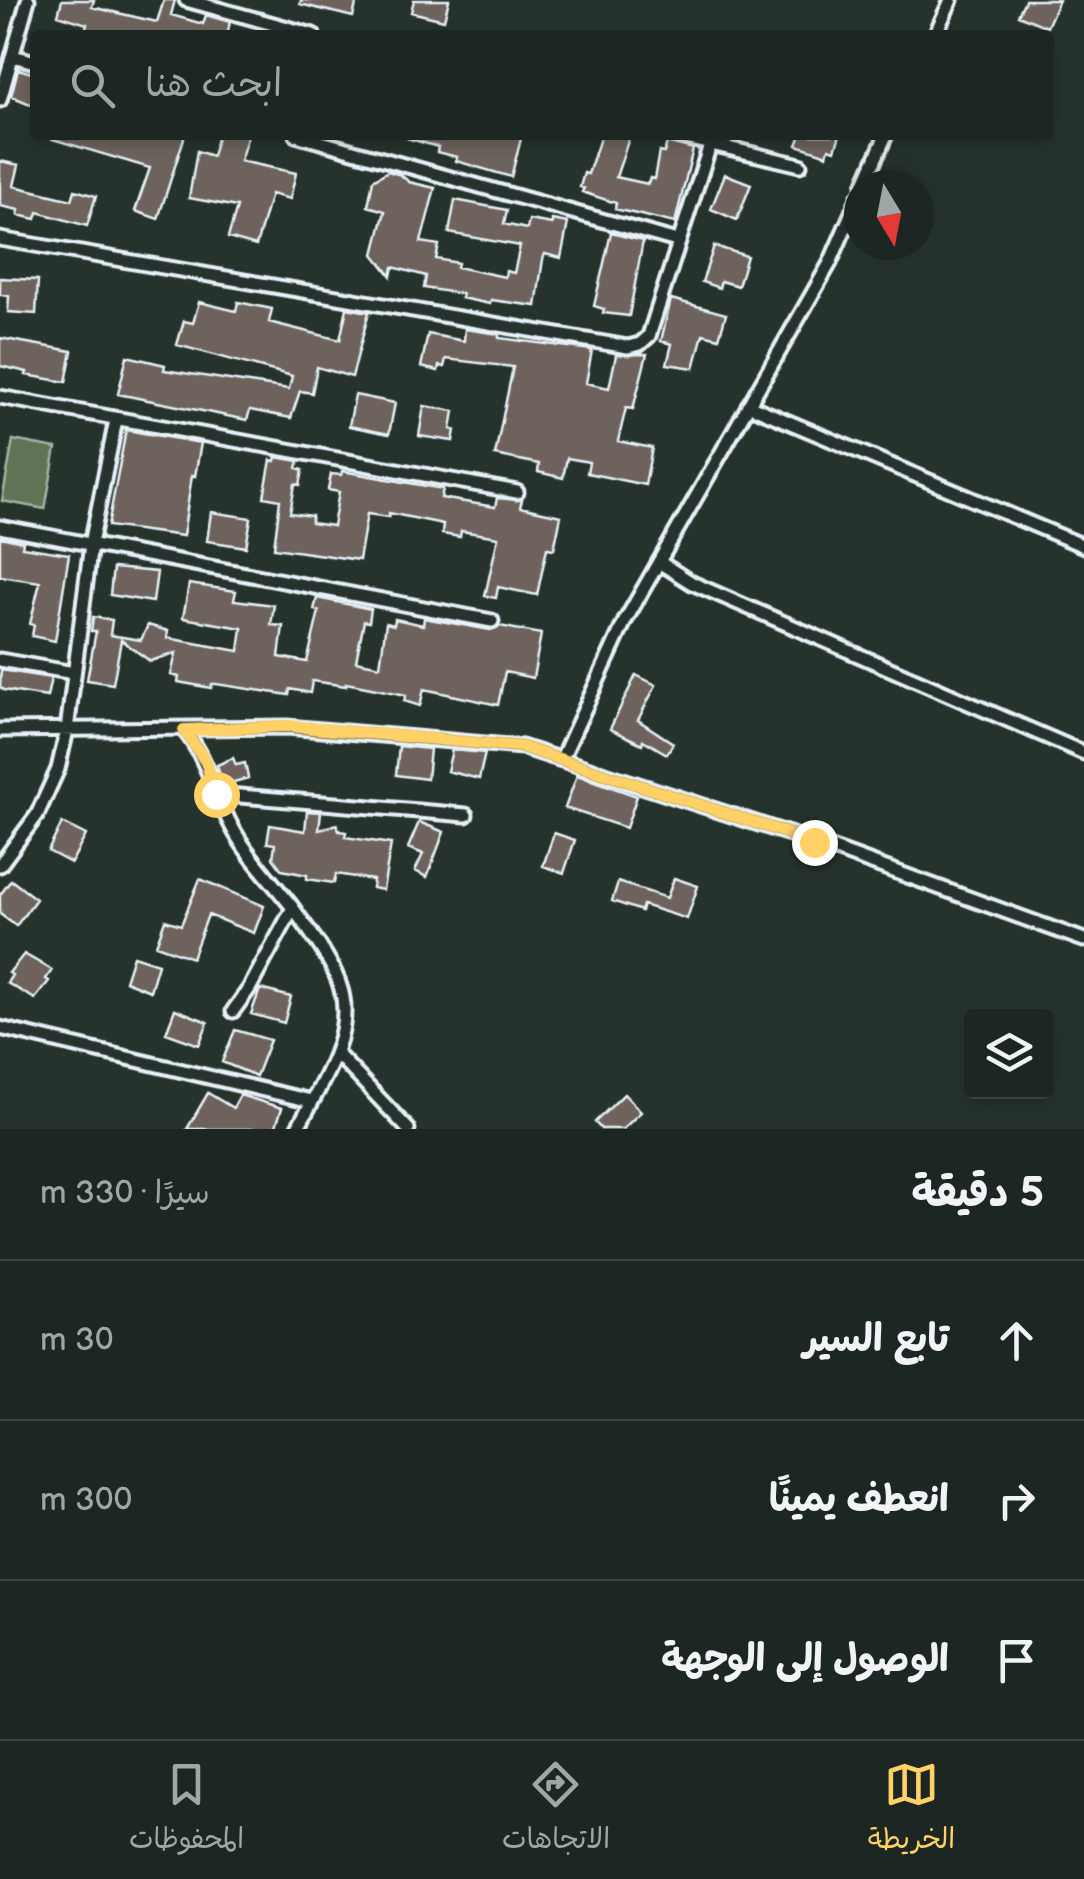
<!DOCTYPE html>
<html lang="ar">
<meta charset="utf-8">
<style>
body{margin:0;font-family:"Balsamiq Sans","Playpen Sans Arabic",sans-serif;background:#252e2a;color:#f1f3f6;direction:rtl}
.controls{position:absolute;right:30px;bottom:30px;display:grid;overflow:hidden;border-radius:10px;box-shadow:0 5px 15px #0003}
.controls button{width:90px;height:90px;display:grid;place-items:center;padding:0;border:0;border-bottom:2px solid #3a4340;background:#1c2622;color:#f1f3f6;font:50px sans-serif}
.compass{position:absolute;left:844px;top:170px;width:90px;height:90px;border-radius:50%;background:#1c2622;box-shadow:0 5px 15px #0003;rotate:170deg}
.stop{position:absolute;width:30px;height:30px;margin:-22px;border:8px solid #ffd166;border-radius:50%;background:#fff}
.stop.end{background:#ffd166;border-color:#fff;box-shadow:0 2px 10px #0008}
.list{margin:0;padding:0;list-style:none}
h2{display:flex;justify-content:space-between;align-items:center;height:130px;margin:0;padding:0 40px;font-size:42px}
h2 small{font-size:32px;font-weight:400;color:#a0a5a5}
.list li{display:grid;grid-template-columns:65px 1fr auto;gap:30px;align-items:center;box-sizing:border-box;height:160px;padding:0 40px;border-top:2px solid #3a4340}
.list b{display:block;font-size:38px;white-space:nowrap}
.list em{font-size:32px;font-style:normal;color:#a0a5a5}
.icon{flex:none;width:55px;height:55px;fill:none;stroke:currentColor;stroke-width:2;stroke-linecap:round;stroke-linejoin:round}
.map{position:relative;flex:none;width:1084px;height:1129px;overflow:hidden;direction:ltr}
.search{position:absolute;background:#1c2622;box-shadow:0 5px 15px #0003;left:30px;right:30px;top:30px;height:110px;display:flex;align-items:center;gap:25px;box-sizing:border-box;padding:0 35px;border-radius:10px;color:#a0a5a5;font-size:38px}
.sheet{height:610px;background:#1c2622}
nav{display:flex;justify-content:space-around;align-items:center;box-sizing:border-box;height:140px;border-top:2px solid #3a4340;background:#1c2622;font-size:28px;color:#a0a5a5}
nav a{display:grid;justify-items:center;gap:5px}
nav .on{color:#ffd166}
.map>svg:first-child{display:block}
.green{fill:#627355;stroke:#a5b2a6;stroke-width:2.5}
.building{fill:#6e635b;stroke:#e8f1f8;stroke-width:2.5}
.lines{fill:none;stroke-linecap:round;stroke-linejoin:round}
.street-casing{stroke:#e8f1f8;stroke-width:19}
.street{stroke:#26332d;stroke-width:11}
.route{stroke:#ffd166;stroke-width:12}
</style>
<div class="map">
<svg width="1084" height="1129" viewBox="0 0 1084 1129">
<rect width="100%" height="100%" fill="#26332d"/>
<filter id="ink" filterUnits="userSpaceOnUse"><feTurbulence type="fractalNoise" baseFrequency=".01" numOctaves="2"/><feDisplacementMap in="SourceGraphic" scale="20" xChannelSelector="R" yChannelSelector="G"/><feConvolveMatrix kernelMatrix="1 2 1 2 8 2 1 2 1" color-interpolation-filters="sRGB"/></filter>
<g filter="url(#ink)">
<path class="green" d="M13,440l43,8 -11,61 -43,-8z"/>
<path class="building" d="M62,0h32l-2,7 65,15 7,-22h11l-4,15 32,9 3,-9 24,7 -3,13h-143l3,-11 -29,-9z
M301,0h56l-4,17 -53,-13z
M414,0h35l-5,20 -33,-8z
M1025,0h34l-12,27 -29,-12z
M18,69l17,5v32l-24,-10z
M50,135h135l-27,84 -23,-8 15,-43 -101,-30z
M218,135h30l-8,26 56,12 -6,26 -19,-5 -15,52 -28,-8 9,-31 -48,-9 8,-47 15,5z
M407,135h115l-11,42 -55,-16 1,-4 -20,-5 1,-5 -31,-9z
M601,135h29l-14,42 32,7 2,-6 4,1 5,-27 5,1 3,-11 26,7 -18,74 -60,-14 1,-6 -34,-11 2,-4 -4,-1 4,-14 4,1z
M801,135h39l-5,15 -6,-2 -2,7 -30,-10z
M0,161l19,4 -5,21 58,14 3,-10 21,6 -9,30 -49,-14 -2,7 -18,-4 1,-5 -19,-4z
M388,171l13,4 8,7 26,6 -14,54 18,3 -3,14 22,4 -1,4 48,10 1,-6 8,2 6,-27 -71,-13 6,-33 52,10 -3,14 23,5 2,-9 23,4v-4l16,3 -7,35 -16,-4 -2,5 -7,47 -45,-6 -1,4 -29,-6 1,-4 -38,-6 2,-12 -33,-9 -2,9 -17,-22 11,-43 -17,-5 5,-26z
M725,174l26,10 -14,36 -26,-11z
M611,233l32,8 -14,75 -26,-3 1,-4 -10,-3z
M714,246l33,10 -9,30 -17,-5 -2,7 -17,-6z
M0,278l38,2 -2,34 -28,-2 1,-16 -9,-1z
M671,299l55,15 -7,24 -16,-4 -9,34 -27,-4 5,-20 -11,-3z
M199,302l37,9 2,-9 34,7 -3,13 71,18 7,-32 22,4 -17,65 -35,-10 -5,26 -12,-2 -9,27 -41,-8 -3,10 -129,-26 9,-38 38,9 -1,5 125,19 3,-13 -115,-31 7,-24 9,2z
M465,329l34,5v4l93,12 -6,33 23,5 7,-33 31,-1 -14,55 -7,-1 -8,33 34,7 -7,37 -58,-12 2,-11 -22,-4 -4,20 -25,-6 1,-8 -44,-9 18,-88 -67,-8 -2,8 -5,-1 -1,5 -17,-4 7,-33 36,7z
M0,338l72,13 -6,31 -40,-7 1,-3 -27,-6z
M355,395l40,8 -6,31 -40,-8z
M424,406l30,5 -3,18 4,1 -2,11 -34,-5z
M126,430l75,13 -6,33 -3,-1 -9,61 -75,-10z
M276,457l23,4 -2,7 6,2 -3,15 -5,-1 -5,29 22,3 -1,7 22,3 6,-34 -11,-2 3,-16 10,1 1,-4 101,18 -2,9 54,9 2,-9 25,2 -2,7 41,9 -7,33 -7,-1 -10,47 -39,-8 -2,11 -11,-2 13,-59 -37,-6 -1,6 -18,-3 1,-10 -54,-11v4l-22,-3 -8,46 -85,-12 6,-48 -16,-3 7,-37 4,1z
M211,512l40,6 -5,29 -39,-6z
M0,537l23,5 -1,5 47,7 -14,87 -23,-5 2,-11 -4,-1 10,-42 -40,-6z
M113,568l44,4 -4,30 -43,-7z
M189,584l47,7 -2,9 40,5 -3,20 12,1 -4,31 28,5 12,-51 -5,-1 3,-12 54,11 -2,13 -5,-1 -8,40 24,5 6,-43 8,2 1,-6 28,6 1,-7 66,12 10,-4 41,8 -8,44 -28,-6 -7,33 -74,-16 -4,17 -16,-5 2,-6 -60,-12v3l-34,-5 -2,12 -20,-4 -1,6 -73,-11h-4l-1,4 -33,-6 1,-5 -8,-2 5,-22 -26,8 -29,-21 -8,44 -26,-4 9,-49h-5l2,-14 19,3 -2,15 31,5 7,-15 20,6 -1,7 72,13 3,-23 -59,-10z
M1,670l50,8 -4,19 -43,-7 -4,-3z
M636,675l20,10 -18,35 35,23 -6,11 -24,-14 -1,4 -32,-15z
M399,746l31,3 -3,30 -31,-4z
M452,750l33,3 -6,26 -32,-8z
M233,758l3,7 9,-2 3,15 -25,7 -6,-20z
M577,775l60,21 -11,32 -61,-20z
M307,811l14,1 -2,18 18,-6 2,7 7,1 -1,5 46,7 -8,46 -11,-2 1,-8 -37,-6 -2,9 -27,-4v-4l-25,-5 -9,-12 2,-14 -8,-1 3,-18 35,6z
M419,822l25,10 -17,45 -12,-6 8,-17 -15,-6z
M62,823l24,12 -15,28 -23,-12z
M554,833l21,7 -11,33 -21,-7z
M674,878l24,8 -11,33 -44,-14 -2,6 -29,-10 6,-19 49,16z
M200,879l64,27 -10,27 -46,-18 -16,43 -36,-13 9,-25 16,5z
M11,880l25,19 -20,27 -16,-12v-19z
M24,954l28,16 -6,9 3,2 -14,18 -28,-16 5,-8 -3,-2z
M133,956l25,8 -8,27 -25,-10z
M260,989l31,8 -7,26 -33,-9z
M175,1009l33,13 -9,23 -33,-12z
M235,1030l35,10 -14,36 -34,-14z
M208,1093l25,15 7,-13 42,13 -7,21h-88z
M624,1094l17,18 -18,17h-22l-6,-7z"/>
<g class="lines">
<g class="street-casing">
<path id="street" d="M186,0l127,35
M935,35l16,-35
M13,56l22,6
M0,100l28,-100
M296,135l381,106
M673,135l127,30
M864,185l22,-50
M0,239l628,108 12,-3 9,-8 61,-191
M0,397l517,95
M748,405l336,141
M0,527l492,94
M659,562l33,21 392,170
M0,660l74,13
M0,730l287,-3 235,20 292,95 270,98
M184,730c24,29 30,64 48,97 16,30 40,54 61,81l-44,81 -16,22
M562,758l63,-137 205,-358 29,-67
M216,794l250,21
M0,865l37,-50 21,-46 9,-39 24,-186 25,-124
M293,908c17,25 40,52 48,81 14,47 -23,100 -44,140
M0,1028l311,73
M336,1053l72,76"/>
</g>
<use href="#street" class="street"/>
</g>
</g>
<g class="lines" filter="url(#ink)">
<path class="route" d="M216,794l-10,-32 -22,-32 103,-4 235,21 292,95"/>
</g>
</svg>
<div class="controls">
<button><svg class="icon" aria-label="layers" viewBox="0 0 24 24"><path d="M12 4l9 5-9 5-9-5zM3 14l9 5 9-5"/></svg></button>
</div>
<svg class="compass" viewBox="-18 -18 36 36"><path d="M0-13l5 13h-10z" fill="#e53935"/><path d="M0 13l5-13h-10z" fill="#a0a5a5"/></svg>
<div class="stop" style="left:216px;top:794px"></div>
<div class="stop end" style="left:814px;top:842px"></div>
<div class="search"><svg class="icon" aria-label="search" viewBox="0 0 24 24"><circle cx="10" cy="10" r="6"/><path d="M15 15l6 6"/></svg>ابحث هنا</div>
</div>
<section class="sheet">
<h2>5 دقيقة<small>سيرًا · 330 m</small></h2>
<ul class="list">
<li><svg class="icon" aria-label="ahead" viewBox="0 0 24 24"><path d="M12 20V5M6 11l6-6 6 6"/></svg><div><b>تابع السير</b></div><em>30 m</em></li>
<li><svg class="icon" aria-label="right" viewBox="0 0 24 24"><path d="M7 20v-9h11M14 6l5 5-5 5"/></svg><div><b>انعطف يمينًا</b></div><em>300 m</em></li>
<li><svg class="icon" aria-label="arrive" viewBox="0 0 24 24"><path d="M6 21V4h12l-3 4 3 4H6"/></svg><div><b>الوصول إلى الوجهة</b></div></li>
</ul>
</section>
<nav>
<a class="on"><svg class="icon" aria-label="map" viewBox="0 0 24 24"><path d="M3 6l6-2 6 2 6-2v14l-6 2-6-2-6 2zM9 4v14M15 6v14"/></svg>الخريطة</a>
<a><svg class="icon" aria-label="directions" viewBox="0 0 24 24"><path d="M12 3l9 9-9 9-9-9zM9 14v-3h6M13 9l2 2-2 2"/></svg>الاتجاهات</a>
<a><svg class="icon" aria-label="saved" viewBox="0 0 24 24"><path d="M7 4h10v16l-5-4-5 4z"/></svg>المحفوظات</a>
</nav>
